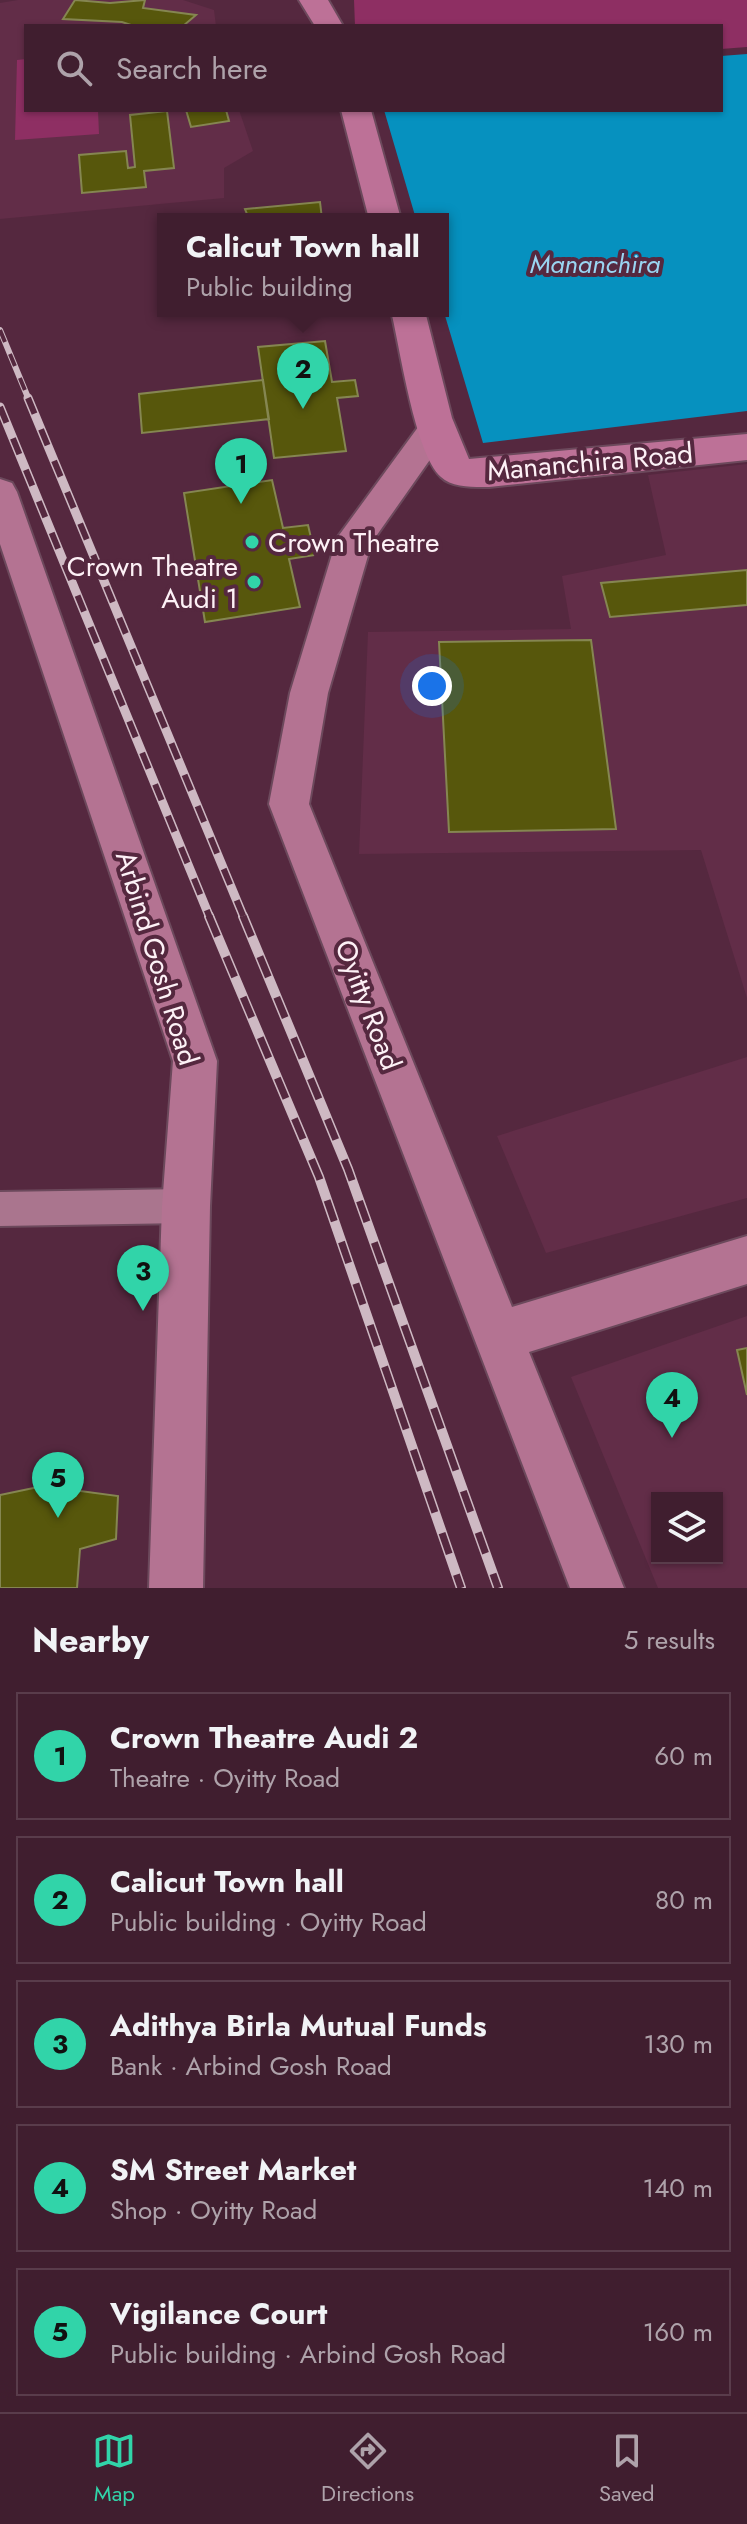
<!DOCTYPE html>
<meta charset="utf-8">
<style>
body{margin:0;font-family:Jost,sans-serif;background:#472737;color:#f1f3f6}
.controls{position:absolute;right:24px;bottom:24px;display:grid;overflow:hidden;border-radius:0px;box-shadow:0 2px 6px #0004}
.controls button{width:72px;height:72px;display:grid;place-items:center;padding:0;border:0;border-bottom:2px solid #593c4b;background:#401e2f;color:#f1f3f6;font:40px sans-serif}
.you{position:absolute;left:432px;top:686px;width:28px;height:28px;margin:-20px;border:6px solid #fff;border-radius:50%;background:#1a73e8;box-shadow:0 0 0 12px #1a73e833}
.badge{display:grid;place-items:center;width:52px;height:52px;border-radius:50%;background:#31d4a9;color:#111;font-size:26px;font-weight:700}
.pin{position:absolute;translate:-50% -66px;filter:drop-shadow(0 2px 4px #0008)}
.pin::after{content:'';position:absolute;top:42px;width:28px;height:24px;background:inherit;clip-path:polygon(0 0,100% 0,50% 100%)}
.popup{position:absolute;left:157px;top:213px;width:292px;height:104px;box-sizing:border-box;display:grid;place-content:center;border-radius:0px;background:#401e2f;filter:drop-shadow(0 2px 6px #0005);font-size:26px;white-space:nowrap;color:#aea2aa}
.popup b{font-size:30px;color:#f1f3f6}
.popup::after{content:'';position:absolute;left:50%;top:100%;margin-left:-16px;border:16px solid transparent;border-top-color:#401e2f}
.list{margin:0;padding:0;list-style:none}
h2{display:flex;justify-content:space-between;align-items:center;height:104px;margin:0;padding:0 32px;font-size:34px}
h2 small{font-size:26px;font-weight:400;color:#aea2aa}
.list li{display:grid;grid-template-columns:52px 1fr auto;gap:24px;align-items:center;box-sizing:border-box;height:128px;margin:0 16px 16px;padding:0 16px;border:2px solid #593c4b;border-radius:0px}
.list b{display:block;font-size:30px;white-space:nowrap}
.list p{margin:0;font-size:26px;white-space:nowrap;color:#aea2aa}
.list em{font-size:26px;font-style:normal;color:#aea2aa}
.icon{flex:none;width:44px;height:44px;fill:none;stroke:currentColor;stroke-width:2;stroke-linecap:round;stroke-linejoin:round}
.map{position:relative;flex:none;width:747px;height:1588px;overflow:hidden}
.search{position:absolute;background:#401e2f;box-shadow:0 2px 6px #0004;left:24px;right:24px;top:24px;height:88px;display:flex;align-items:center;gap:20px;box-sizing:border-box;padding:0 28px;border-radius:0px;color:#aea2aa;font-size:30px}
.sheet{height:824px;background:#401e2f}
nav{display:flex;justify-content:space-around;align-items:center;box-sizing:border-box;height:112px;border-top:2px solid #593c4b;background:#401e2f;font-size:22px;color:#aea2aa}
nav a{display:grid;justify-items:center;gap:4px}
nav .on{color:#31d4a9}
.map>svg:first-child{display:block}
.built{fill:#622d48;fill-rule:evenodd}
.green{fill:#8e2f63}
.water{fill:#0691bf}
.building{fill:#57570c;stroke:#858651;stroke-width:2}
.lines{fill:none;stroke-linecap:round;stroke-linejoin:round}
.street-casing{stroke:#6c495c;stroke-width:4}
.secondary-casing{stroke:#6c495c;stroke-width:4}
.primary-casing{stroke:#6c495c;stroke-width:4}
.street{fill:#aa758e;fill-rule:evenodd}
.secondary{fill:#b47392;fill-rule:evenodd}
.primary{fill:#bd7197;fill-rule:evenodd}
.rail-far2-casing{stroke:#ceb9c3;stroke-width:6}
.rail-far1-casing{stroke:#ceb9c3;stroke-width:9}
.rail-casing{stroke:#ceb9c3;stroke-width:10}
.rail-far2{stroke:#55283f;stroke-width:4;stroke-dasharray:13;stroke-linecap:butt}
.rail-far1{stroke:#55283f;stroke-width:6;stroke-dasharray:17;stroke-linecap:butt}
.rail{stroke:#55283f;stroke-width:7;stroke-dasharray:22;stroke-linecap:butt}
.poi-dot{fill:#31d4a9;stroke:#55283f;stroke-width:3}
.labels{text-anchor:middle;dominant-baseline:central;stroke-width:8;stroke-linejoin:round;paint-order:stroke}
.far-water-label{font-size:26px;font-style:italic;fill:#9ad5f2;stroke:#55283f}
.street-label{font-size:28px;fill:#fdf1f6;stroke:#55283f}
.poi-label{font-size:28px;fill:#fdf1f6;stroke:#55283f;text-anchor:start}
</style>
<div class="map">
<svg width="747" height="1588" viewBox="0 0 747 1588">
<rect width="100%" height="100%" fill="#55283f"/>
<path class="built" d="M18,0h165l31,10 2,16h-190v84h213l14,41 -29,17v30l-224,21v-216z
M747,464v534l-46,-148 -342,4 9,-222 203,-3 -9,-53 104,-21 -18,-80z
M747,1057v141l-201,55 -49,-117z
M747,1316v272h-89l-87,-211zM657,1498h60v60h-60z"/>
<path class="green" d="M354,0h393v47l-26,2v-23h-366z
M26,59v51h72l1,24 -84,6 2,-80z"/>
<path class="water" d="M747,54v357l-264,32 -40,-134v-90h-27l-32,-109h337v-54z"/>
<path class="building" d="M75,0l35,3 35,-3 -2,8 53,7 -13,11h-49l-12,-4 -59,-3z
M186,110h40l3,11 -38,6z
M167,111l7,57 -30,3 2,16 -64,6 -3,-38 47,-4 2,17 7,-1 -5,-52z
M320,202l2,17h-73l-4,-10z
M325,341l7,41 23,-2 3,16 -21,2 9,53 -72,7 -16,-111z
M263,380l6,39 -127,14 -3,-39z
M272,480l11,48 25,-3 7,30 -26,4 11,48 -95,15 -21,-129z
M747,570v35l-137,12 -9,-34z
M591,640l25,189 -167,3 -10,-190z
M747,1348v47l-10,-45z
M43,1486l75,10 -2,43 -36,10 -3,39h-77v-93z"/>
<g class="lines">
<g class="street-casing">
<path id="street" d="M186,1189l12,5 5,12 -5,12 -12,5 -186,3v-34z"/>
</g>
<g class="secondary-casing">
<path id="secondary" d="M436,415l12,4 5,8 -81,115 -44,151 -19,111 203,503 235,-71v48l-218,68 95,236h-54l-301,-784 21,-111 47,-155 87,-119z
M0,479l12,4 5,9 200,569 -7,145 -7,382h-54l13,-382 11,-145 -173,-517z"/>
</g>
<g class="primary-casing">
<path id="primary" d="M299,0h29l15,26h-28z
M341,110h30l30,109h-32z
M391,311h34l27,107 17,41 278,-25v26l-258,27c-14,0 -37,1 -48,-10 -26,-23 -41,-129 -50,-166z"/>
</g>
<use href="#street" class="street"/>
<use href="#secondary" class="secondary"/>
<use href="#primary" class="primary"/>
<g class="rail-far2-casing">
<path id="rail-far2" d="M0,330l29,70"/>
</g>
<g class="rail-far1-casing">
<path id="rail-far1" d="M28,398l216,520
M0,407l210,511"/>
</g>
<g class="rail-casing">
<path id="rail" d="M209,916l110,261 142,411
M243,916l105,253 150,419"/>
</g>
<use href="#rail-far2" class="rail-far2"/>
<use href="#rail-far1" class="rail-far1"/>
<use href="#rail" class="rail"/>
</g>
<g class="poi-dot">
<circle cx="252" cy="542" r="8"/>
<circle cx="254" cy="582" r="8"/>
</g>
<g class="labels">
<g class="far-water-label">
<text x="595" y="264">Mananchira</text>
</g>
<g class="street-label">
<text transform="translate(590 462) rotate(-5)">Mananchira Road</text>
<text transform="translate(157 958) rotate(73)">Arbind Gosh Road</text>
<text transform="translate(368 1005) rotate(69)">Oyitty Road</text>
</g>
<g class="poi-label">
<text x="268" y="542">Crown Theatre</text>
<text x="238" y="566" text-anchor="end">Crown Theatre<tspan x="238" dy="32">Audi 1</tspan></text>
</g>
</g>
</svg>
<div class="controls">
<button><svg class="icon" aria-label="layers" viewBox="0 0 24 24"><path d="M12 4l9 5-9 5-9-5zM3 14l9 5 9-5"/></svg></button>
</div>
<div class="you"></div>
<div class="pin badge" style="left:241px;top:504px">1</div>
<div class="pin badge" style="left:303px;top:409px">2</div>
<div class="popup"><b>Calicut Town hall</b>Public building</div>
<div class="pin badge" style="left:143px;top:1311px">3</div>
<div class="pin badge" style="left:672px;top:1438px">4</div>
<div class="pin badge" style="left:58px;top:1518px">5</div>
<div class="search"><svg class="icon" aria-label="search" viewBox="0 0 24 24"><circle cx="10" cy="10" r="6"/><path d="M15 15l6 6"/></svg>Search here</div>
</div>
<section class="sheet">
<h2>Nearby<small>5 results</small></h2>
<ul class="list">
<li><span class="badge">1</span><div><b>Crown Theatre Audi 2</b><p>Theatre · Oyitty Road</p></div><em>60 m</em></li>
<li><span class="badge">2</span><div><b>Calicut Town hall</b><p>Public building · Oyitty Road</p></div><em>80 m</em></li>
<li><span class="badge">3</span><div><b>Adithya Birla Mutual Funds</b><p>Bank · Arbind Gosh Road</p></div><em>130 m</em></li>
<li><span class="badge">4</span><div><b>SM Street Market</b><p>Shop · Oyitty Road</p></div><em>140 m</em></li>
<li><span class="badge">5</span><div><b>Vigilance Court</b><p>Public building · Arbind Gosh Road</p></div><em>160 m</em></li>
</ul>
</section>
<nav>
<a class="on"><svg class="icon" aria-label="map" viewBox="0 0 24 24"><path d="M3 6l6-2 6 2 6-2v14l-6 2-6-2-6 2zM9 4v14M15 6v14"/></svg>Map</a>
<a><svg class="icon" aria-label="directions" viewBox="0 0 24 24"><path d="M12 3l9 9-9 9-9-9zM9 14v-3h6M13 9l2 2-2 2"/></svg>Directions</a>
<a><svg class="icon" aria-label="saved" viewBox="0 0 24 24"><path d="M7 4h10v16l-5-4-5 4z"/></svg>Saved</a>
</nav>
